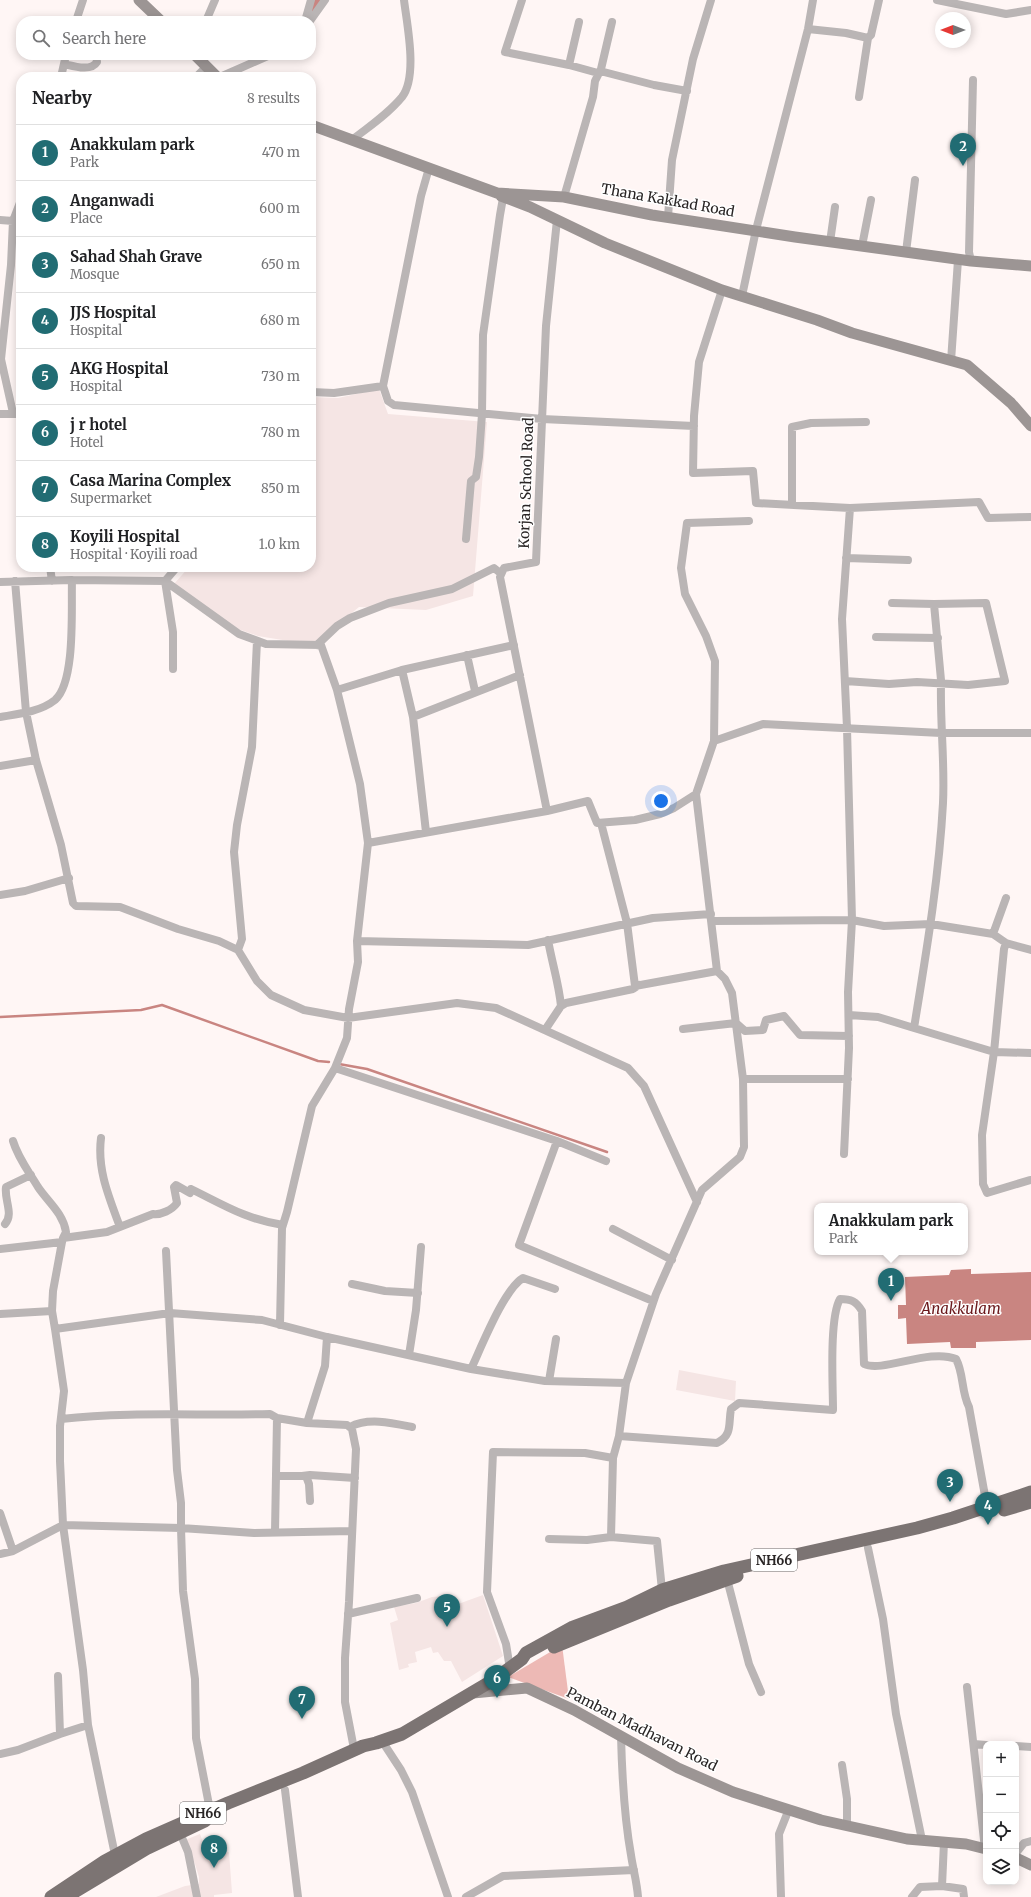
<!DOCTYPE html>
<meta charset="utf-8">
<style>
body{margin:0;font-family:Merriweather,serif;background:#f2f2f2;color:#202124}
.controls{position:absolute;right:12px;bottom:12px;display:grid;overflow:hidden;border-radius:8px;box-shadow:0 2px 10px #0003}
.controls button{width:36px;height:36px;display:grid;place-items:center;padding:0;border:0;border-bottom:1px solid #e0e0e0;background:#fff;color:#202124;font:20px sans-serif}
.compass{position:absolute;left:935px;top:12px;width:36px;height:36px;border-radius:50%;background:#fff;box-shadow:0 2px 10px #0003;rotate:270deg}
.you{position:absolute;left:661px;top:801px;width:14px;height:14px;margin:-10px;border:3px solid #fff;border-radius:50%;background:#1a73e8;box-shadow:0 0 0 6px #1a73e833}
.badge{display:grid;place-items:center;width:26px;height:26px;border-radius:50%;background:#216c73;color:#fff;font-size:13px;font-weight:700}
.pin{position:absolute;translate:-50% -33px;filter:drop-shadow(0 1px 2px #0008)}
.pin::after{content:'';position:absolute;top:21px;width:14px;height:12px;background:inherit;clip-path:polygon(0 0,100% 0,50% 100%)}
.popup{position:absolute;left:814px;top:1203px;width:154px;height:52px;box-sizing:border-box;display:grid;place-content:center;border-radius:8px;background:#fff;filter:drop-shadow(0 1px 3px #0005);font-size:13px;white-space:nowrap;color:#757577}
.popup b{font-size:15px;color:#202124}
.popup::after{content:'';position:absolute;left:50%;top:100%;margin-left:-8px;border:8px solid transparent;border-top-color:#fff}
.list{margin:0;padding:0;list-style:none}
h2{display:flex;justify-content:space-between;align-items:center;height:52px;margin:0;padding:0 16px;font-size:17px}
h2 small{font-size:13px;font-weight:400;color:#757577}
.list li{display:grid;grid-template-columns:26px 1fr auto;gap:12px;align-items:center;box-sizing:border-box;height:56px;padding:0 16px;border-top:1px solid #e0e0e0}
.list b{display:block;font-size:15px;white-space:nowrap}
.list p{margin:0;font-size:13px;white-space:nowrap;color:#757577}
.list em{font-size:13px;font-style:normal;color:#757577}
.icon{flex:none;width:22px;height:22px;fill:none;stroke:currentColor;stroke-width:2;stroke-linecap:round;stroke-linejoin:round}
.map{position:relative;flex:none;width:1031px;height:1897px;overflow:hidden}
.search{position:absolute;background:#fff;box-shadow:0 2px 10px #0003;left:16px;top:16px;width:300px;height:44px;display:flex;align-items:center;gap:10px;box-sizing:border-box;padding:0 14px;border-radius:16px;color:#757577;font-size:15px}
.panel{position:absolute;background:#fff;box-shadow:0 2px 10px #0003;left:16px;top:72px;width:300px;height:500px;border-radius:16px}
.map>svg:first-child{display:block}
.built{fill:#f5e5e4}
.green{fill:#edb9b5}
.water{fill:#c98581}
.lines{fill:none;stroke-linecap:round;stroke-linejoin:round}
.stream{stroke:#c98581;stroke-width:2.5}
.canal{stroke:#c98581;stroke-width:8}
.minor{stroke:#bab5b5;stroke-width:8}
.secondary{stroke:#9c9594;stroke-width:11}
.trunk{stroke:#7c7473;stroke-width:13}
.labels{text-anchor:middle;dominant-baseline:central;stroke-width:3;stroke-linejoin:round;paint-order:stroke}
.shield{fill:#fff;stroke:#696666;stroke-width:1}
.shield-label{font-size:13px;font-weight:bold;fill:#292525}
.street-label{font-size:14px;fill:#292525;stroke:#fff}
.water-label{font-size:15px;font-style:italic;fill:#6b191c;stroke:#fff}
</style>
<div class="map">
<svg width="1031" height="1897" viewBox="0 0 1031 1897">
<rect width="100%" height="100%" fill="#fff6f5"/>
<path class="built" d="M379,389l9,25 99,8 -14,174 -47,14 -67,-3 -46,38 -55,-9 -23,-8 -61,-44 15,-17h122v-170l27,1z
M679,1370l57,11 -1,20 -59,-11z
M483,1595l20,61 -41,26 -11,-21h-7l-6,-9 -5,1 -2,-6 -16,5 2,10 -9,2 1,3 -10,3 -9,-47 8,-3 -4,-13 22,-4 16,-6 13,-1 5,11z
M200,1834l8,22 21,-4 3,41 -18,2v2h-58l29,-11 14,-2v-7l-4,-13 -10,-24z"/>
<path class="green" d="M562,1645l7,54 -61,-22z"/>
<path class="water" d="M971,1269v5l60,-2v68l-55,2v6h-25l-1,-6 -43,2 -1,-26 -8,1v-14h8l-1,-28 44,-2 2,-5z"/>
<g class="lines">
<path class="stream" d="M0,1017l141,-7 21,-5 156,56 11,1
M339,1064l28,5 240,83"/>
<path class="canal" d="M313,12l5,-12"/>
<path class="minor" d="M522,0l-17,52 64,13 29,8
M937,0l69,14 25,-4
M76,21l7,-21
M206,21l9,-21
M305,21l6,-21
M310,21l15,-21
M808,29l38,4 22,5 -9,59
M868,38l3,-3 8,-35
M64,64c9,2 27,8 33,-2l-1,-7
M569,65l10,-43
M600,71l54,14 33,6
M61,77l5,-22
M196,77l10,-10
M220,77l50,-22
M353,139c16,-12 36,-26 49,-42 16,-21 5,-72 2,-97
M429,168l-8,28 -38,190 5,15 6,4 148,14 152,7
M564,197l29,-100 2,-16 6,-12 11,-47
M668,217l4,-57 21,-101 18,-59
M0,220l13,1 8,-21
M830,242l5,-35
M862,246l9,-46
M906,252l9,-72
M971,261l-2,-9 4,-172
M722,290l-23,72 -5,54 -1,57 60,-2 3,32 94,5 -8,111 5,109 5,192 -4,72 1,56 -5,106
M742,296l14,-66 52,-201 5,-29
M951,361l7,-101
M311,392l23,1 49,-7
M13,413l-12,-54 10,-94 2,-44 8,1
M0,414h21
M792,505v-78l19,-4 55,-1
M850,508l129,-6 9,16 43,-1
M466,539l5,-58 5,-4 3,-20 3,-43 1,-79 17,-120 3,-17
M846,558l62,2
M50,567l2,14
M15,581l11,131 10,48 25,85 12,58 3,3 44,1 58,22 41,12 19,9 19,31 14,14 33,15 44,8 109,-15 39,5 132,60 16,18 53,116
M165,581l74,53 27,10 55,1 16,45 23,94 8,59 -11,98 1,21 -9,47 -2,29 -12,30 -23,38 -25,106 -5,16 -2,97
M165,581l8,51v37
M0,582l72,-2
M892,603l42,1
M876,637l62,1
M317,645l20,-19 13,-8 39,-15 63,-14 42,-21 5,4
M467,655l8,36
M402,670l11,47 13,115
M845,681l44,3 28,-2 51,3 37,-4 -19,-78 -52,1 7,76v4c-1,40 4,79 2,119 -4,75 -17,151 -29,225l80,24 37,1
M337,690l65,-20 112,-25
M0,717c18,-3 40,-5 55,-17 21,-18 16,-93 17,-120l93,1 12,-14
M413,717l107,-42
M714,741l1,-80 -9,-25 -21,-42 -4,-26 6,-45 62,-2
M0,766l36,-6
M547,811l-47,-234 4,-9 32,-6 10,-236 11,-106
M601,823l26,100 8,63 82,-15
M368,843l179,-32 41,-10 9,22 38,-3 25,-6 14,-6 22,-14 18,-53 49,-17 178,9h90
M0,895l25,-4 44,-13
M712,921l140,-1 32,6 47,-2 62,10 13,9 25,7
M993,934l13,-36
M548,940c4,23 11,44 13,66
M357,941l171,4 125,-27 58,-4
M1006,943l-2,6 -10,103 -12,83 1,49 4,9 43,-13
M238,950l4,-11 -8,-87 3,-27 15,-78 5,-106
M849,1015l29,2 36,11
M683,1029l53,-6 9,8 18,-1 3,-10 18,-4 16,19 49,1
M545,1030l16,-24 5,-3 67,-14 6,-4
M335,1068l222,73 49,20
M743,1079h105
M101,1138c-4,32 8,59 19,89
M13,1141c5,17 16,31 25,46 10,15 25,26 28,45l-3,6
M557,1141l-38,104 134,56
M5,1224c9,-10 -1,-24 1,-37l25,-12
M613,1229l59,31
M0,1249l62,-7 1,-4 44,-6 46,-18c8,1 19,-4 24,-11l-3,-16 2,-2 14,8 1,-4c33,16 54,30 92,36
M166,1251l11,219 4,33v25l73,5 98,-2
M352,1284l33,7 33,2
M52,1311l1,-20 9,-49
M0,1314l52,-3 3,18 115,-16 92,7 65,17 144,32 74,12 81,2
M55,1329l9,62 -4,35v35l3,64 118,3 2,63 12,88 1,59 14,72
M327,1337l-2,29 -18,57 40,2 5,4 4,20 -7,153 -4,56v44l9,47
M409,1355l7,-45 5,-63
M471,1369c10,-21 33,-80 52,-91l32,11
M549,1381l7,-42
M61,1419c70,-8 139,-3 209,-5l7,4
M350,1427c18,-10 43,-4 62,0
M619,1436l98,7c16,-8 11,-19 14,-34l8,-6 94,7c0,-24 -4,-92 7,-111 11,0 16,2 22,12l2,53c19,9 65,-16 92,-5 8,15 5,32 13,48l18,100
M276,1476h26l8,-1 45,3
M306,1476l3,8 1,17
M0,1513l13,38
M275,1532l2,-114 30,5
M549,1539l38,1 24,-3
M868,1548l15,71 13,95 26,126
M0,1554l13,-3 50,-26 20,145 5,55 27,130
M727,1579l22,85 12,28
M662,1590l-5,-49 -46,-4 2,-79 6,-22 7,-53 30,-89 46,-104 38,-33 4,-10 -1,-68 -11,-86 -7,-14 -8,-8 -21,-177
M348,1614l69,-16
M510,1669l-4,-25 -19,-52 6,-140 92,1 28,5
M58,1676l2,58 28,-9
M967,1687l18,162
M621,1736c1,39 3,80 10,119 2,14 6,27 7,42
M382,1741l19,29 11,22 36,105
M974,1744l12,1
M1016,1746l15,1
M0,1754l18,-4 42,-16
M842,1765l5,34v26
M285,1790l13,107
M180,1833l8,19 9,45
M1016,1853l8,-10 7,-2
M942,1886l2,-44
M466,1897l37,-21 131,-6
M781,1897l-2,-63 10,-25
M912,1897l8,-10 22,-1 21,3 1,8"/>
<path class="secondary" d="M139,0l22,21
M195,55l22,22
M311,125l186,68 67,4 88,18 143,22 176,24 60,5
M501,196l29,11 75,36 117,47 95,30 35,13 115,32 44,38 20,23
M473,1693l54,-5 47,22 104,58 55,24 88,28 86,19 59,5 20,5
M1016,1858l15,7"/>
<path class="trunk" d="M1004,1510l27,-8
M554,1647l115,-47 68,-24
M51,1897l54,-36 41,-22 82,-36 75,-30 60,-27 13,-3 26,-9 93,-55 27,-20 4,-6 47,-26 54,-20 35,-17 62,-19 193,-43 36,-10 78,-26
M66,1897l80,-48 59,-28"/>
</g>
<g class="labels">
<g class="shield">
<rect x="751" y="1549" width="46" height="22" rx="3"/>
<rect x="180" y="1802" width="46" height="22" rx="3"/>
</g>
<g class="shield-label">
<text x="774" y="1560">NH66</text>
<text x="203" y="1813">NH66</text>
</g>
<g class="street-label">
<text transform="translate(668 200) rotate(10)">Thana Kakkad Road</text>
<text transform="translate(526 483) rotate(-88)">Korjan School Road</text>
<text transform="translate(642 1729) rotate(27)">Pamban Madhavan Road</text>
</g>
<g class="water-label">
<text x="961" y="1308">Anakkulam</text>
</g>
</g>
</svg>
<div class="controls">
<button>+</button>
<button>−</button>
<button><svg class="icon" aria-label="locate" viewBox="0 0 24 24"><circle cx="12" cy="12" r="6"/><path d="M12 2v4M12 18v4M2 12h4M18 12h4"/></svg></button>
<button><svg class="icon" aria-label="layers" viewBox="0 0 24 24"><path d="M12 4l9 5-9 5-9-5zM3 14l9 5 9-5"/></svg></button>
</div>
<svg class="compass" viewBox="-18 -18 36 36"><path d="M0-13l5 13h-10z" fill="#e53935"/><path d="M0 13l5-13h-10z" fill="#757577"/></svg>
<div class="you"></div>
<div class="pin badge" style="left:891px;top:1301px">1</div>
<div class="popup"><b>Anakkulam park</b>Park</div>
<div class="pin badge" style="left:963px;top:166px">2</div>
<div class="pin badge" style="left:950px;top:1502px">3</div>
<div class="pin badge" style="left:988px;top:1525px">4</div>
<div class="pin badge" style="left:447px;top:1627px">5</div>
<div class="pin badge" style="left:497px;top:1698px">6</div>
<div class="pin badge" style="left:302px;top:1719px">7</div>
<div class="pin badge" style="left:214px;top:1868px">8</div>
<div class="search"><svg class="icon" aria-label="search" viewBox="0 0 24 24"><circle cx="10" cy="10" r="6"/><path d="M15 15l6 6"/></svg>Search here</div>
<section class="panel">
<h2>Nearby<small>8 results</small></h2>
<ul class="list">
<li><span class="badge">1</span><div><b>Anakkulam park</b><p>Park</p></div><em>470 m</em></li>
<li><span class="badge">2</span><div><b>Anganwadi</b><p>Place</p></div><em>600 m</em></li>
<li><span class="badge">3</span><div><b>Sahad Shah Grave</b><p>Mosque</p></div><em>650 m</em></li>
<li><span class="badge">4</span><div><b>JJS Hospital</b><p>Hospital</p></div><em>680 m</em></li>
<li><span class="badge">5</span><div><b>AKG Hospital</b><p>Hospital</p></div><em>730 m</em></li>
<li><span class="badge">6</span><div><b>j r hotel</b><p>Hotel</p></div><em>780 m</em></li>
<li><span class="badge">7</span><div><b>Casa Marina Complex</b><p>Supermarket</p></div><em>850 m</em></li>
<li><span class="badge">8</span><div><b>Koyili Hospital</b><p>Hospital · Koyili road</p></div><em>1.0 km</em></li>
</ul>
</section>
</div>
